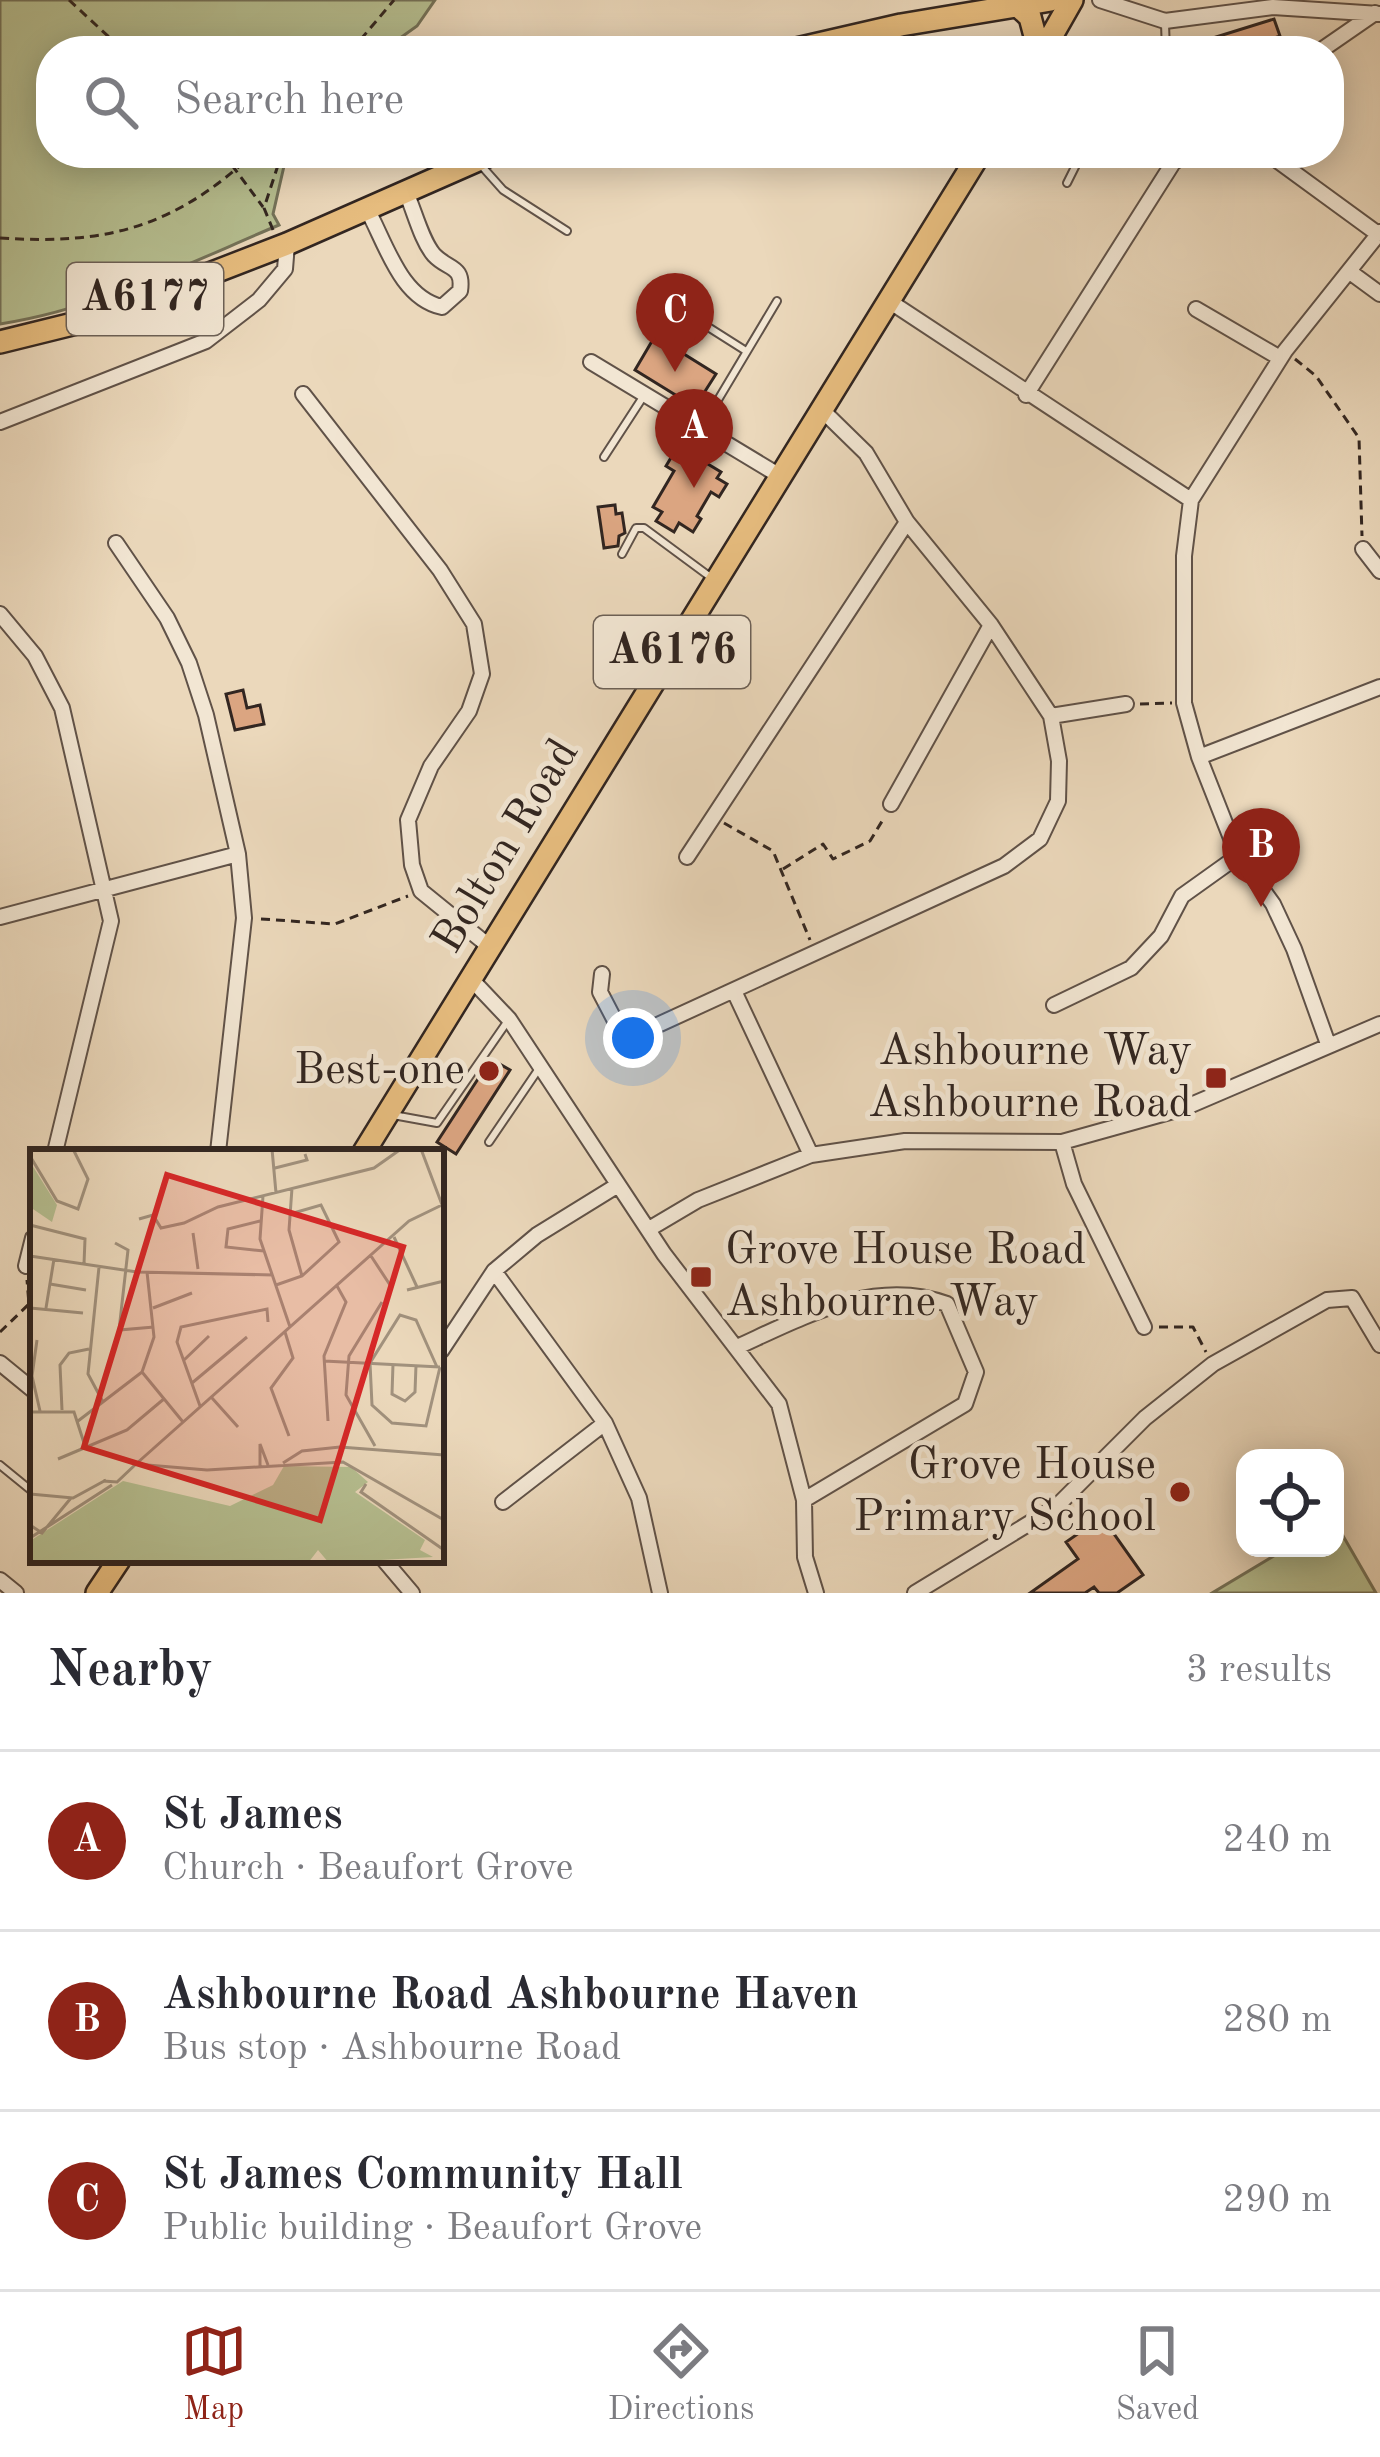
<!DOCTYPE html>
<meta charset="utf-8">
<style>
body{margin:0;font-family:"Old Standard TT",serif;background:#f7f7f7;color:#2b2b33}
.controls{position:absolute;right:36px;bottom:36px;display:grid;overflow:hidden;border-radius:24px;box-shadow:0 6px 30px #0003}
.controls button{width:108px;height:108px;display:grid;place-items:center;padding:0;border:0;border-bottom:3px solid #e1e1e2;background:#fff;color:#2b2b33;font:60px sans-serif}
.you{position:absolute;left:633px;top:1038px;width:42px;height:42px;margin:-30px;border:9px solid #fff;border-radius:50%;background:#1a73e8;box-shadow:0 0 0 18px #1a73e833}
.badge{display:grid;place-items:center;width:78px;height:78px;border-radius:50%;background:#8f2418;color:#fff;font-size:39px;font-weight:700}
.pin{position:absolute;translate:-50% -99px;filter:drop-shadow(0 3px 6px #0008)}
.pin::after{content:'';position:absolute;top:63px;width:42px;height:36px;background:inherit;clip-path:polygon(0 0,100% 0,50% 100%)}
.list{margin:0;padding:0;list-style:none}
h2{display:flex;justify-content:space-between;align-items:center;height:156px;margin:0;padding:0 48px;font-size:51px}
h2 small{font-size:39px;font-weight:400;color:#7c7c81}
.list li{display:grid;grid-template-columns:78px 1fr auto;gap:36px;align-items:center;box-sizing:border-box;height:180px;padding:0 48px;border-top:3px solid #e1e1e2}
.list b{display:block;font-size:45px;white-space:nowrap}
.list p{margin:0;font-size:39px;white-space:nowrap;color:#7c7c81}
.list em{font-size:39px;font-style:normal;color:#7c7c81}
.icon{flex:none;width:66px;height:66px;fill:none;stroke:currentColor;stroke-width:2;stroke-linecap:round;stroke-linejoin:round}
.map{position:relative;flex:none;width:1380px;height:1593px;overflow:hidden}
.search{position:absolute;background:#fff;box-shadow:0 6px 30px #0003;left:36px;right:36px;top:36px;height:132px;display:flex;align-items:center;gap:30px;box-sizing:border-box;padding:0 42px;border-radius:48px;color:#7c7c81;font-size:45px}
.sheet{height:696px;background:#fff}
nav{display:flex;justify-content:space-around;align-items:center;box-sizing:border-box;height:168px;border-top:3px solid #e1e1e2;background:#fff;font-size:33px;color:#7c7c81}
nav a{display:grid;justify-items:center;gap:6px}
nav .on{color:#8f2418}
.map>svg:first-child{display:block}
.green{fill:#b6bf91;stroke:#747259;stroke-width:3}
.building{fill:#dba581;stroke:#322621;stroke-width:3}
.lines{fill:none;stroke-linecap:round;stroke-linejoin:round}
.service-casing{stroke:#605248;stroke-width:10}
.minor-casing{stroke:#605248;stroke-width:18}
.primary-casing{stroke:#322621;stroke-width:26}
.trunk-casing{stroke:#322621;stroke-width:26}
.path{stroke:#322621;stroke-width:3;stroke-dasharray:9 6;stroke-linecap:butt}
.service{stroke:#f2e6d3;stroke-width:6}
.minor{stroke:#f2e6d3;stroke-width:14}
.primary{stroke:#e6bc7e;stroke-width:21}
.trunk{stroke:#e6bc7e;stroke-width:21}
.poi-dot{fill:#8f2418;stroke:#f2e6d3;stroke-width:4.5}
.labels{text-anchor:middle;dominant-baseline:central;stroke-width:10;stroke-linejoin:round;paint-order:stroke}
.shield{fill:#f2e6d3;stroke:#6c6056;stroke-width:3}
.shield-label{font-size:42px;font-weight:bold;fill:#322621}
.street-label{font-size:45px;fill:#322621;stroke:#f2e6d3}
.poi-label{font-size:45px;fill:#322621;stroke:#f2e6d3;text-anchor:end}
.inset-road{fill:none;stroke:#a1917d;stroke-width:3}
.view{fill:#d62828;fill-opacity:0.15;stroke:#d62828;stroke-width:6}
.inset-edge{fill:none;stroke:#322621;stroke-width:6}
</style>
<div class="map">
<svg width="1380" height="1593" viewBox="0 0 1380 1593">
<rect width="100%" height="100%" fill="#ebd8bb"/>
<filter id="stains"><feTurbulence type="fractalNoise" baseFrequency=".00167" numOctaves="4"/><feColorMatrix values="0 0 0 0 .2 0 0 0 0 .09 0 0 0 0 .02 0 0 0 .5 -.17"/></filter>
<radialGradient id="worn" r=".72"><stop offset=".6" stop-color="#630" stop-opacity="0"/><stop offset="1" stop-color="#630" stop-opacity=".3"/></radialGradient>
<path class="green" d="M0,0h435l-18,26 -35,25h-331v102h236l-14,61 6,11c-90,38 -181,84 -279,99z
M1335,1522l41,71h-164l75,-45h48z"/>
<path class="building" d="M1274,19l6,17 -23,8 3,7h-39l-5,-14z
M655,336l61,38 -21,33 -60,-37z
M678,446l43,26 -4,6 10,6 -8,13 -8,-5 -14,24 4,3 -8,13 -14,-9 -5,9 -18,-11 6,-9 -9,-5 21,-36 -8,-5z
M615,505l1,9 6,-1 3,20 -6,3 -1,10 -14,2 -6,-41z
M243,690l4,18 13,-3 4,19 -29,6 -9,-36z
M491,1059l19,11 -54,84 -19,-12z
M1102,1517l41,58 -26,18h-18l-5,-6 -9,6h-55l48,-34 -12,-17z"/>
<g class="lines">
<g class="service-casing">
<path id="service" d="M1165,24l1,27
M479,163l24,27 64,41
M1067,183l15,-30
M656,294l90,57
M703,425l74,-124
M604,457l39,-60
M622,554l14,-26h8l69,51
M393,1115l44,8 70,-101
M489,1142l49,-72
M0,1465l33,27"/>
</g>
<g class="minor-casing">
<path id="minor" d="M1100,0l65,21 108,-14 107,7
M1320,51l55,-38
M1267,153l111,81
M366,207c20,36 34,91 76,100l18,-16c4,-26 -12,-21 -26,-36 -13,-15 -20,-46 -29,-65
M1350,272l30,22
M889,301l302,199
M1196,309l84,49
M591,362l189,114
M303,394l137,176 34,54 8,50 -13,37 -38,55 -23,54 4,45 9,26 69,56
M1026,395l147,-232 12,-10
M0,422l206,-81 53,-41 26,-31 2,-25
M116,543l51,75 22,45 17,52 32,139 6,64 -26,234
M1363,549l17,22
M0,614l35,42 27,52 49,213 -56,231
M1051,716l75,-12
M1199,757l181,-70
M891,804l100,-179
M687,857l220,-335
M0,917l238,-63
M602,974l-2,18 25,48 379,-174 36,-27 18,-38 1,-40 -8,-45 -60,-91 -84,-103 -41,-69 -44,-43
M472,980l37,39 155,235 115,150 25,96 1,57 11,36
M734,991l77,164
M1054,1005l77,-37 30,-32 21,-40 56,-40
M1328,1044l-34,-95 -21,-45 -35,-48 -39,-99 -15,-54v-147l7,-56 94,-149 95,-119
M1062,1142l12,42 70,143
M649,1229l49,-29 113,-45 94,-14 157,1 122,-34 196,-84
M26,1266l7,-28
M494,1271l111,152 34,75 21,95
M737,1347c66,-30 138,-70 210,-43l29,68 -11,32 -161,96
M441,1351l53,-80 43,-36 81,-50
M0,1363l33,27
M503,1502l102,-79
M384,1560l28,33
M0,1580l16,13
M915,1593l141,-86 89,-89 68,-54 114,-64 25,-2 28,47"/>
</g>
<g class="primary-casing">
<path id="primary" d="M1017,5l13,12 9,34
M1043,51l29,-51
M364,1152l616,-999
M97,1593l22,-33"/>
</g>
<g class="trunk-casing">
<path id="trunk" d="M788,51l113,-26 150,-25
M0,342l93,-23 194,-75 207,-91"/>
</g>
<path class="path" d="M69,0l55,51
M351,51l43,-51
M223,153l40,54
M273,230l-9,-22 18,-55
M0,238c106,7 174,-10 254,-85
M1295,359l21,17 43,62 3,98
M1140,704l32,-1
M724,823l49,28 37,89
M783,869l40,-25 10,15 37,-18 14,-23
M261,919l74,5 73,-28
M1159,1327h34l13,25
M0,1332l29,-28 -2,-24"/>
<use href="#service" class="service"/>
<use href="#minor" class="minor"/>
<use href="#primary" class="primary"/>
<use href="#trunk" class="trunk"/>
</g>
<g class="poi-dot">
<circle cx="489" cy="1071" r="12"/>
<rect x="1204" y="1066" width="24" height="24" rx="6"/>
<rect x="689" y="1265" width="24" height="24" rx="6"/>
<circle cx="1180" cy="1492" r="12"/>
</g>
<g class="labels">
<g class="shield">
<rect x="67" y="263" width="156" height="72" rx="9"/>
<rect x="594" y="616" width="156" height="72" rx="9"/>
</g>
<g class="shield-label">
<text x="145" y="299">A6177</text>
<text x="672" y="652">A6176</text>
</g>
<g class="street-label">
<text transform="translate(507 847) rotate(-59)">Bolton Road</text>
</g>
<g class="poi-label">
<text x="1192" y="1052">Ashbourne Way<tspan x="1192" dy="52">Ashbourne Road</tspan></text>
<text x="465" y="1071">Best-one</text>
<text x="725" y="1251" text-anchor="start">Grove House Road<tspan x="725" dy="52">Ashbourne Way</tspan></text>
<text x="1156" y="1466">Grove House<tspan x="1156" dy="52">Primary School</tspan></text>
</g>
</g>
<g transform="translate(30 1149)">
<rect width="414" height="414" fill="#ebd8bb"/>
<path d="M2,16l25,40 -5,17 -22,-15zM254,317l67,1 17,15 -13,10 70,48 -5,10 13,7 -104,6 -11,-13 -10,13h-278v-22l93,-60 107,25 43,-21z" fill="#b6bf91"/>
<path class="inset-road" d="M242,0l4,44M391,0l23,61M0,7l27,45 21,8 10,-30 -15,-30M245,19l32,-8 -2,-6M262,39l-3,42 13,46M233,47l-3,43 30,88M109,70l14,-4 8,13 23,-5 34,-16 156,-39 27,-19M230,72l-32,8 -2,18 38,4M0,76l55,14 -1,25M163,84l5,36M364,88l23,50M85,94l13,7 -9,80 35,-3M0,107l107,16 136,3M341,107l21,32M69,118l-11,107 15,28M20,135l36,6M246,136l26,-9 37,-34 -18,-37 -31,9M377,141l37,-9M0,159l53,5M16,159l8,-49M123,159l39,-15M255,183l8,26 -22,30 18,48M7,191l-5,36 8,35M153,212l26,-25M294,212l116,6M363,215l-1,30 13,7 10,-9 1,-27M407,218l-21,-47 -16,-5 -30,48 2,42 20,18 34,3 14,-59M112,223l41,50M162,234l55,-46M182,249l26,29M170,257l-23,-64 4,-15 86,-18 1,13M32,261l-2,-45 9,-12 20,-4M0,263h44l11,34M48,272l64,-49 12,-35 -7,-65M298,272l-4,-65 22,-54 -9,-16M345,297l-29,-51 3,-39 33,-54M58,298l48,17M28,310l69,-29 38,-32M253,314l19,-12 38,-4 104,8M106,315l273,-243 35,-17M230,317v-22l8,21M73,332l14,1 19,-18 71,6 136,-8 101,58M336,335l-5,8 83,58M0,345l43,4 33,-18M0,376l12,8 29,-35M0,389l82,-53"/>
<path class="view" d="M137,26l236,72 -83,273 -236,-73z"/>
<rect width="414" height="414" class="inset-edge"/>
</g>
<rect width="100%" height="100%" filter="url(#stains)"/>
<rect width="100%" height="100%" fill="url(#worn)"/>
</svg>
<div class="controls">
<button><svg class="icon" aria-label="locate" viewBox="0 0 24 24"><circle cx="12" cy="12" r="6"/><path d="M12 2v4M12 18v4M2 12h4M18 12h4"/></svg></button>
</div>
<div class="you"></div>
<div class="pin badge" style="left:694px;top:488px">A</div>
<div class="pin badge" style="left:1261px;top:907px">B</div>
<div class="pin badge" style="left:675px;top:372px">C</div>
<div class="search"><svg class="icon" aria-label="search" viewBox="0 0 24 24"><circle cx="10" cy="10" r="6"/><path d="M15 15l6 6"/></svg>Search here</div>
</div>
<section class="sheet">
<h2>Nearby<small>3 results</small></h2>
<ul class="list">
<li><span class="badge">A</span><div><b>St James</b><p>Church · Beaufort Grove</p></div><em>240 m</em></li>
<li><span class="badge">B</span><div><b>Ashbourne Road Ashbourne Haven</b><p>Bus stop · Ashbourne Road</p></div><em>280 m</em></li>
<li><span class="badge">C</span><div><b>St James Community Hall</b><p>Public building · Beaufort Grove</p></div><em>290 m</em></li>
</ul>
</section>
<nav>
<a class="on"><svg class="icon" aria-label="map" viewBox="0 0 24 24"><path d="M3 6l6-2 6 2 6-2v14l-6 2-6-2-6 2zM9 4v14M15 6v14"/></svg>Map</a>
<a><svg class="icon" aria-label="directions" viewBox="0 0 24 24"><path d="M12 3l9 9-9 9-9-9zM9 14v-3h6M13 9l2 2-2 2"/></svg>Directions</a>
<a><svg class="icon" aria-label="saved" viewBox="0 0 24 24"><path d="M7 4h10v16l-5-4-5 4z"/></svg>Saved</a>
</nav>
